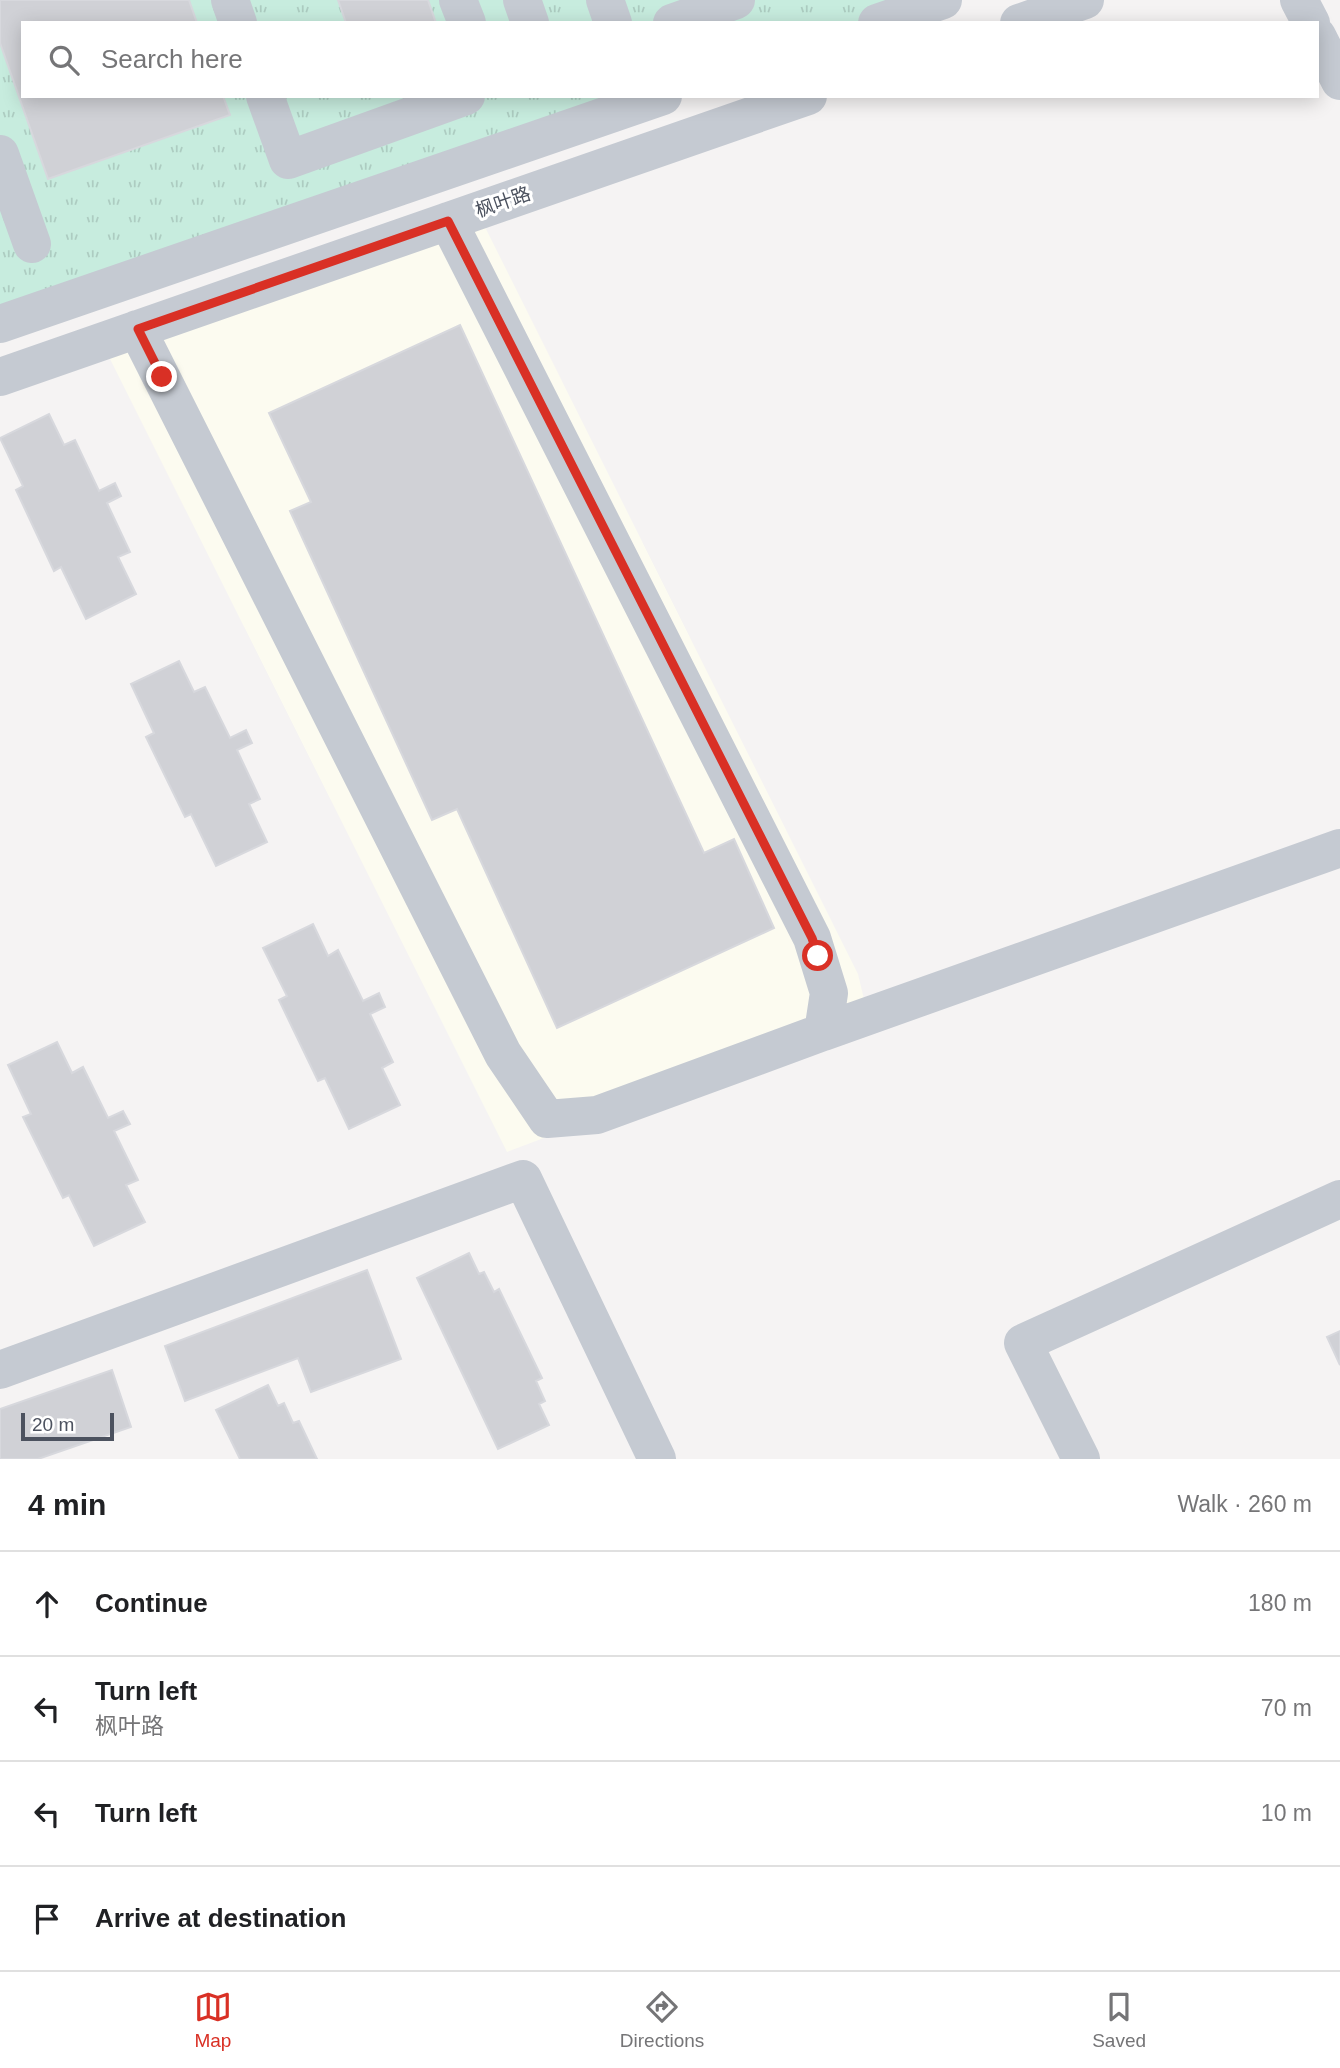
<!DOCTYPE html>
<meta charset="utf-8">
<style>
body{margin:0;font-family:Helvetica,"Noto Sans SC",sans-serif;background:#f2f2f2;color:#202124}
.scale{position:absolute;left:21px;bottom:18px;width:93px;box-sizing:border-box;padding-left:7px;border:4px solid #4c525f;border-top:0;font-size:19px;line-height:24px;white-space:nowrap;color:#4c525f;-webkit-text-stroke:5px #fff;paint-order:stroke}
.stop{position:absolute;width:21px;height:21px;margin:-16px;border:5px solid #d93025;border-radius:50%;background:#fff}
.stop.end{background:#d93025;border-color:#fff;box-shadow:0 2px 7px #0008}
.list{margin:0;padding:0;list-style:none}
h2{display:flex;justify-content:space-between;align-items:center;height:91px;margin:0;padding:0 28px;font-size:30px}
h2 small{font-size:23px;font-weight:400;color:#757577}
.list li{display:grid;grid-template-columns:46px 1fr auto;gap:21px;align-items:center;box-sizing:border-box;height:105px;padding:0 28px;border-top:2px solid #e0e0e0}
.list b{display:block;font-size:26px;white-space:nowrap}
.list p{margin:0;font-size:23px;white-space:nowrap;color:#757577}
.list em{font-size:23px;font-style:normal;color:#757577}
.icon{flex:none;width:38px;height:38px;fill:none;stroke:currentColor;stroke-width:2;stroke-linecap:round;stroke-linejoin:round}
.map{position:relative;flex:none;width:1340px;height:1459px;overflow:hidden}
.search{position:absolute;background:#fff;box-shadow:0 4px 18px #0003;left:21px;right:21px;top:21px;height:77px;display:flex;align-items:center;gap:18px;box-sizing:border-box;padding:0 24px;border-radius:0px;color:#757577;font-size:26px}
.sheet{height:511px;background:#fff}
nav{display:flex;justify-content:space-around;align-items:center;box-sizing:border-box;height:98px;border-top:2px solid #e0e0e0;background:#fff;font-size:19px;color:#757577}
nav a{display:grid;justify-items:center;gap:4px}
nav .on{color:#d93025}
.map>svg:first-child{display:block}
.commercial{fill:#fcfbf0}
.grass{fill:url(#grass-tufts)}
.building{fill:#d0d1d6;stroke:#d7d8dd;stroke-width:2}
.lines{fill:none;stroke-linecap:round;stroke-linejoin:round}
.minor{stroke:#c5cad2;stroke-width:38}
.route{stroke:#d93025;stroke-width:9}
.labels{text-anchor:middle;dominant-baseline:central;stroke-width:6;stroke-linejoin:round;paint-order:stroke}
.street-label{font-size:19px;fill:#4c525f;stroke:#fff}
</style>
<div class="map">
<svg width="1340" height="1459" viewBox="0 0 1340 1459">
<defs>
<pattern id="grass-tufts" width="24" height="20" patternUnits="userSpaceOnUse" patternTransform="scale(1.75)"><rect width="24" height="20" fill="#c7ecde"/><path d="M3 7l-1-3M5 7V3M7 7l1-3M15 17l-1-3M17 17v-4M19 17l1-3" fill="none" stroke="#adccc1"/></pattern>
</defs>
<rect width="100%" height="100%" fill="#f5f3f3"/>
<path class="commercial" d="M477,211l381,763 10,42 -361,136 -406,-811z"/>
<path class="grass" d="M0,0h943l-66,23h-854v73h640l-663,228z"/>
<path class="building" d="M0,0h189l8,23h-174v73h200l7,19 -182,64 -48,-136z
M338,0h90l8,23h-90z
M460,325l244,528 30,-14 40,89 -217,100 -100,-219 -25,11 -142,-309 21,-9 -42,-89z
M49,414l15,31 11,-5 24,51 16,-8 6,13 -14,7 23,49 -12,5 18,37 -50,25 -25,-52 -7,4 -38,-81 7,-4 -23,-48z
M179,661l15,31 11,-5 25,51 16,-8 6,13 -15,7 23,49 -11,5 18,38 -51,24 -25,-52 -6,3 -39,-80 8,-4 -23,-49z
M313,924l15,32 10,-6 25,51 16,-8 6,14 -15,7 23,48 -11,6 18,37 -51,24 -24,-51 -7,3 -39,-81 8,-4 -24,-48z
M57,1042l15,31 11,-6 25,51 15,-7 7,13 -16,7 24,49 -12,5 19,37 -51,24 -25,-51 -6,3 -40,-81 8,-3 -23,-49z
M469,1253l10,21 5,-2 10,20 5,-3 43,89 -6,3 9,20 -6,3 10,21 -51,24 -81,-171z
M367,1270l34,89 -90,33 -13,-34 -113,43 -20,-55z
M1340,1331v34l-13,-28z
M112,1370l19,57 -93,32h-38v-50z
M268,1385l10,21 6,-3 9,20 6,-2 18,38h-77l-24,-49z"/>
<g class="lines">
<path class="minor" d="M230,0l8,23
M458,0l9,23
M522,0l8,23
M605,0l8,23
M1299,0l12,23
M672,23l64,-23
M877,23l66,-23
M1019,23l66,-23
M1317,36l23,45
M265,96l23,64 178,-64
M0,154l32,90
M0,324l663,-228
M137,329l366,725 44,65 50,-4 226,-83 6,-39 -17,-55 -364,-717
M0,377l808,-281
M823,1032l517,-184
M0,1370l523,-191 134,280
M1081,1459l-58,-116 317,-144"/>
</g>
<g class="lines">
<path class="route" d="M162,377l-24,-48 310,-108 364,717 6,18"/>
</g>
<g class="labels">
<g class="street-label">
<text transform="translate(503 202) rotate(-19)">枫叶路</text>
</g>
</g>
</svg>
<div class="scale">20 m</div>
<div class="stop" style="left:818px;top:956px"></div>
<div class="stop end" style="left:162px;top:377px"></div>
<div class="search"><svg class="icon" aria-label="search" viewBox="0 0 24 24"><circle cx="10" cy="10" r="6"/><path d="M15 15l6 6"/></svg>Search here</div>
</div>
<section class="sheet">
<h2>4 min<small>Walk · 260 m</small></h2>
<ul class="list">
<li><svg class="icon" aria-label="ahead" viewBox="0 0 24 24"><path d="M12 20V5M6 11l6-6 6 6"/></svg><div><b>Continue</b></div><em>180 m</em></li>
<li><svg class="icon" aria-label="left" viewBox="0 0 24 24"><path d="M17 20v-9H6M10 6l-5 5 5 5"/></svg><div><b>Turn left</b><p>枫叶路</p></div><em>70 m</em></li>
<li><svg class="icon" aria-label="left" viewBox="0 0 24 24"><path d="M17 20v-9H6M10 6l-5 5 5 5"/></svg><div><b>Turn left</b></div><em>10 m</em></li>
<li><svg class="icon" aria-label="arrive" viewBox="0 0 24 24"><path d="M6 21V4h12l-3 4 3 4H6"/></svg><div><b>Arrive at destination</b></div></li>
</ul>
</section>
<nav>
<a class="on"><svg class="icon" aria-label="map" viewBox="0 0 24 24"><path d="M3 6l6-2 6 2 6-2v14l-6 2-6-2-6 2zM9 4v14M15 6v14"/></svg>Map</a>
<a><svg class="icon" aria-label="directions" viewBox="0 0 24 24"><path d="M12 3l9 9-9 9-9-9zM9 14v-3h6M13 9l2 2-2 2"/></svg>Directions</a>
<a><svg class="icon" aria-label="saved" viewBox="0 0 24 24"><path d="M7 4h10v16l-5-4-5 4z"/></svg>Saved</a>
</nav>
